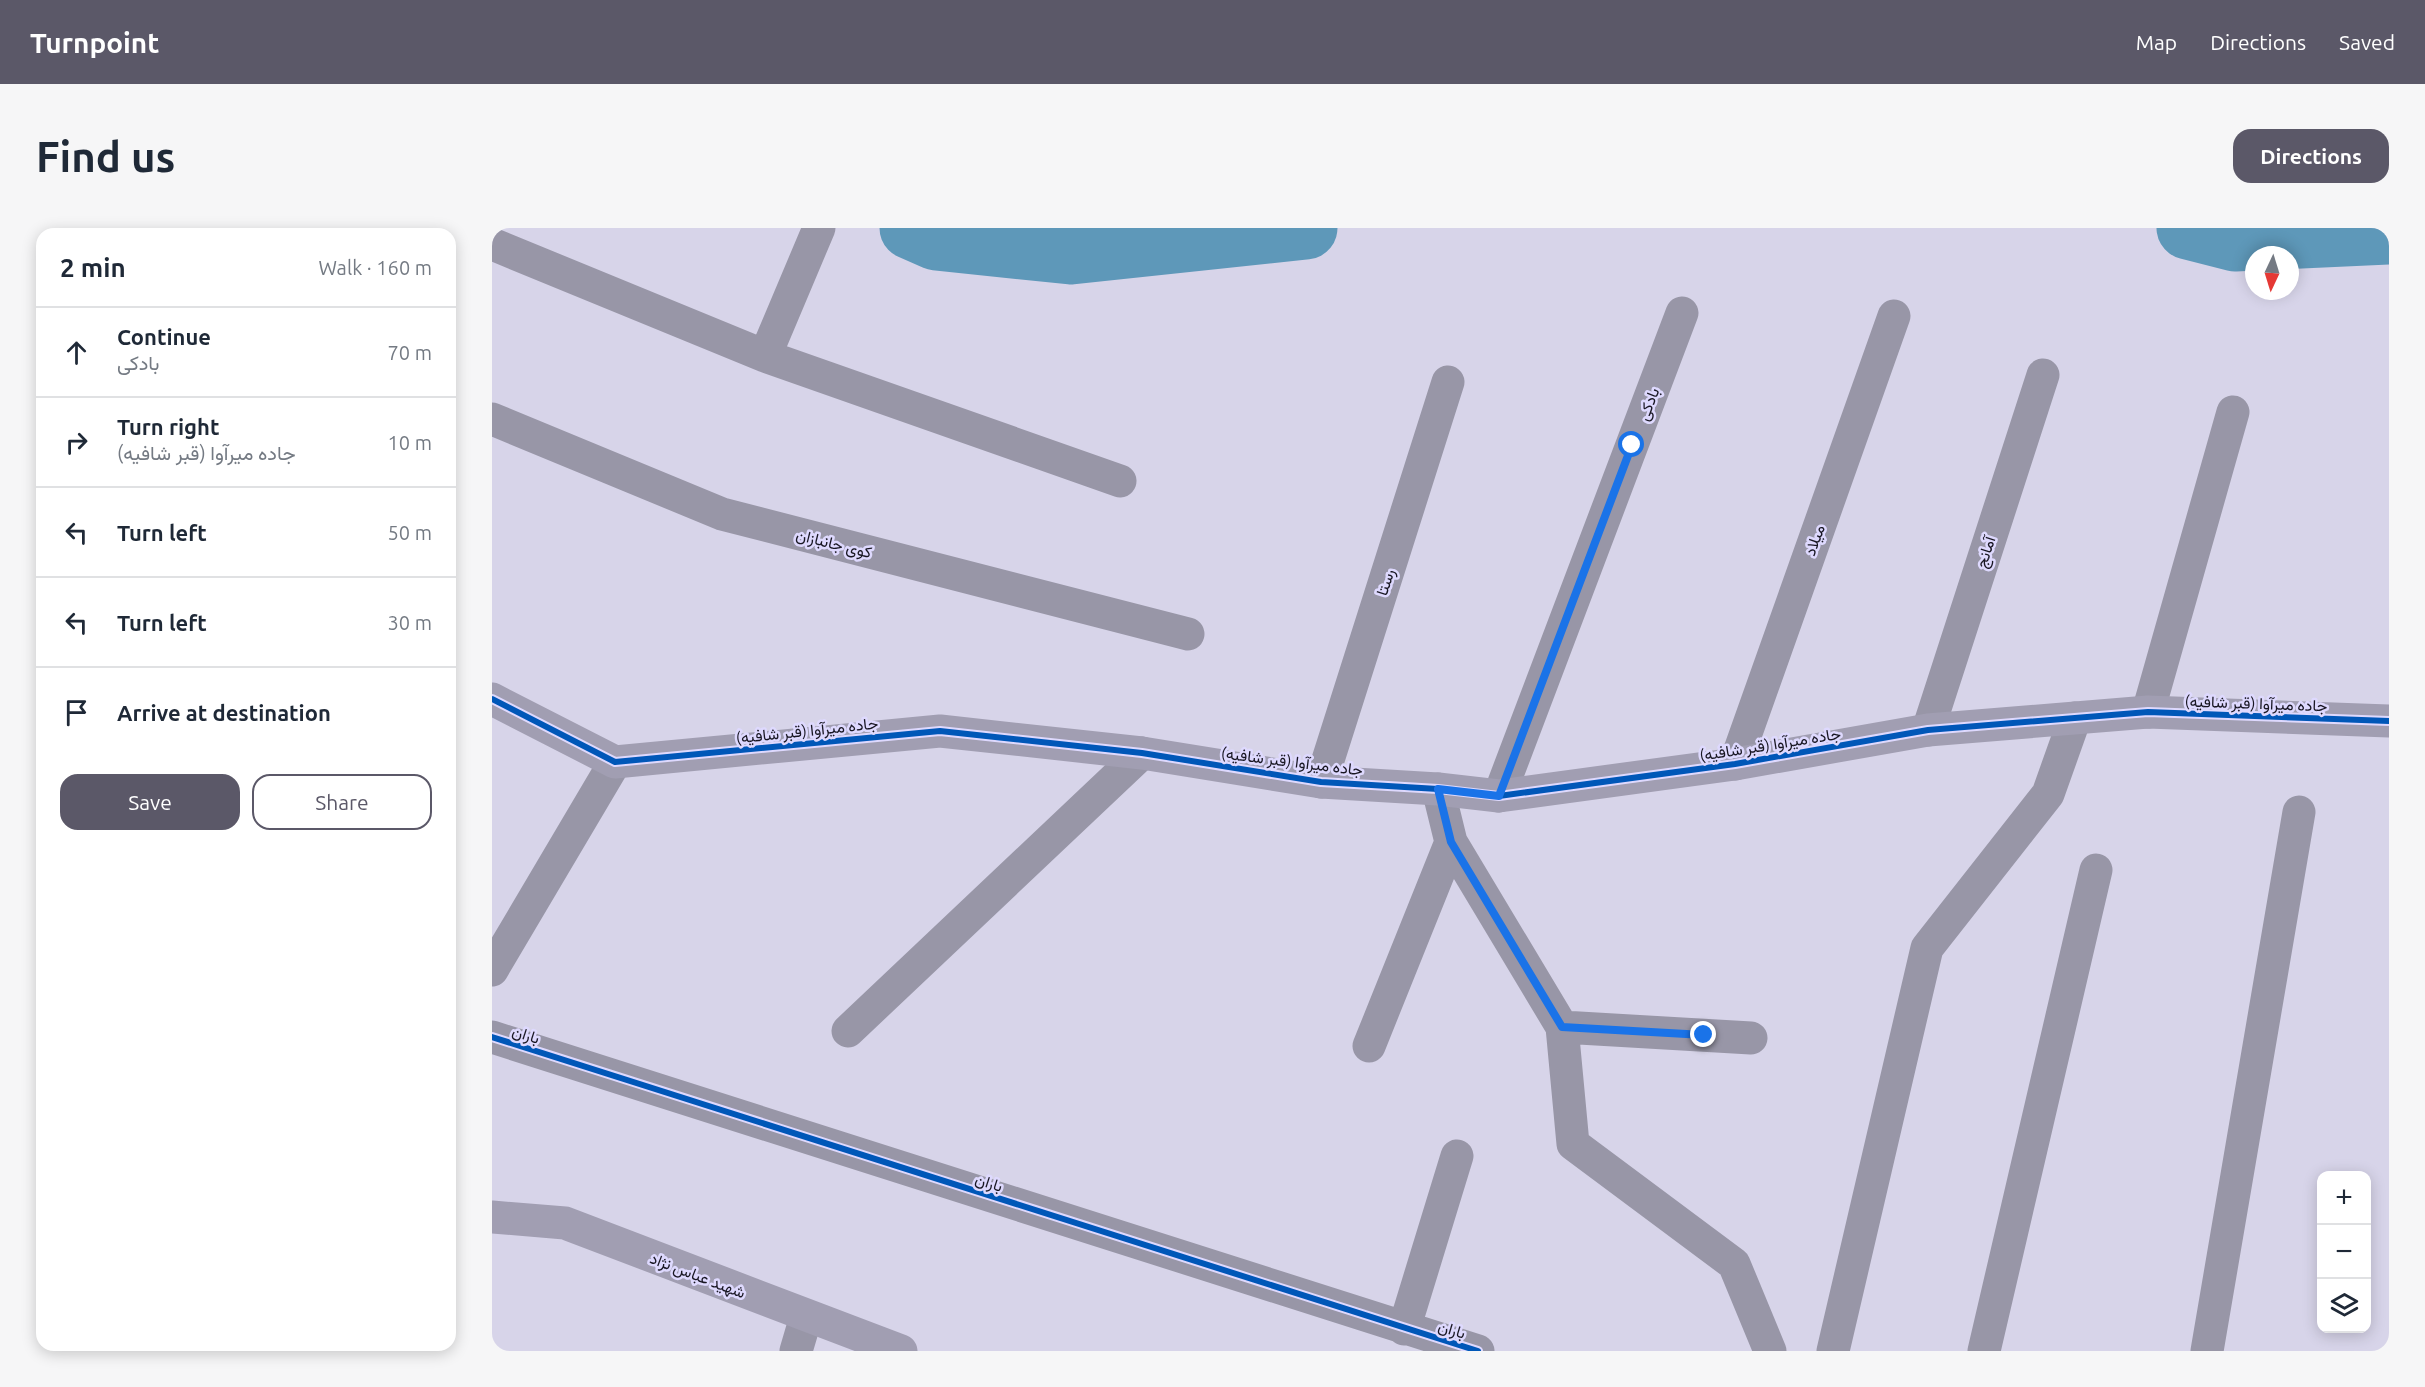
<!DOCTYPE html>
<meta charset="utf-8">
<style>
body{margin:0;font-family:Ubuntu,Vazirmatn,sans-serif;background:#f6f6f7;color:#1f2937}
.controls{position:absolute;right:18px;bottom:18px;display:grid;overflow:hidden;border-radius:12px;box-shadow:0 3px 15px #0003}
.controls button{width:54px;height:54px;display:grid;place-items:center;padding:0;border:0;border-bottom:2px solid #e0e1e3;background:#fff;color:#1f2937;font:30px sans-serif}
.compass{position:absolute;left:1753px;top:18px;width:54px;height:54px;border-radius:50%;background:#fff;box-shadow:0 3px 15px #0003;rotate:184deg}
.stop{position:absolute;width:18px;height:18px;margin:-14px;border:4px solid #1a73e8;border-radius:50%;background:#fff}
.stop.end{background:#1a73e8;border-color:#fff;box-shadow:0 2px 6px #0008}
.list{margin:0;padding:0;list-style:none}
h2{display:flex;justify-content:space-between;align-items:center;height:78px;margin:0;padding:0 24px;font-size:26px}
h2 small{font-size:20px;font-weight:400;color:#747a83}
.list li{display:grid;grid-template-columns:39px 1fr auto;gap:18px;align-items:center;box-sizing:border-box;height:90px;padding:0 24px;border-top:2px solid #e0e1e3}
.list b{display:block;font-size:22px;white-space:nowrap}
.list p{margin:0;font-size:20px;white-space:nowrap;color:#747a83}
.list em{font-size:20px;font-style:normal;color:#747a83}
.actions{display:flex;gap:12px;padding:18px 24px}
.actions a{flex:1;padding:14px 0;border:2px solid #5b5868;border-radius:18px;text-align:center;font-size:21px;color:#5b5868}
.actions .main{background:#5b5868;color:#fff}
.icon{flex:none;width:33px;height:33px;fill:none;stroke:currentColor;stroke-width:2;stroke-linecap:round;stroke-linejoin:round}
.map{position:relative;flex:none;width:1897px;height:1123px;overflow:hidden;border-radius:18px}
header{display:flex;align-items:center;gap:36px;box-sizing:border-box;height:84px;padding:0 30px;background:#5b5868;color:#fff}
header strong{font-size:28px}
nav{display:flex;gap:33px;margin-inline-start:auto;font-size:21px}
.intro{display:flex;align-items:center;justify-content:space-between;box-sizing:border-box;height:144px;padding:0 36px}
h1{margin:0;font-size:42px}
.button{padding:15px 27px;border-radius:18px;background:#5b5868;color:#fff;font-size:21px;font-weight:700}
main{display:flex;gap:36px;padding:0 36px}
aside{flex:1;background:#fff;border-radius:18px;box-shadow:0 3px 15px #0003}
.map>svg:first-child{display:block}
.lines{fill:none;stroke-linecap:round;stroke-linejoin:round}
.river{stroke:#5e98b9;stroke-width:63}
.street{stroke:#9896a7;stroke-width:33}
.secondary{stroke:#a19eb2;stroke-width:33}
.cycleway-casing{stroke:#ded9fe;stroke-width:10}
.cycleway{stroke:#0057b8;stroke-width:6}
.route{stroke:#1a73e8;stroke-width:8}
.labels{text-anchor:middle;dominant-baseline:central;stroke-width:5;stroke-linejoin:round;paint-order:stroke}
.street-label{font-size:16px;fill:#181622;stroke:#ded9fe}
</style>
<header>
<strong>Turnpoint</strong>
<nav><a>Map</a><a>Directions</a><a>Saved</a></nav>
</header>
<div class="intro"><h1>Find us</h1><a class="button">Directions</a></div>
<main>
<aside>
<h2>2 min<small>Walk · 160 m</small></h2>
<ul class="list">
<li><svg class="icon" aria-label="ahead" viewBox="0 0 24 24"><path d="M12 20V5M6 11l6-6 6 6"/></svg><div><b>Continue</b><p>بادکی</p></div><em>70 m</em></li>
<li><svg class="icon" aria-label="right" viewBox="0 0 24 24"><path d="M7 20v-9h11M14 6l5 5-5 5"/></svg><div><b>Turn right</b><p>جاده میرآوا (قبر شافیه)</p></div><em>10 m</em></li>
<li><svg class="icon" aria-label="left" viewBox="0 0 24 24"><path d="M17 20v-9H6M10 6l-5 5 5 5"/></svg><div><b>Turn left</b></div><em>50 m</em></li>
<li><svg class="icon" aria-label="left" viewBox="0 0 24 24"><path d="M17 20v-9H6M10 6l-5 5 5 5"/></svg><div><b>Turn left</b></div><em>30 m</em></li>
<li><svg class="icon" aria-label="arrive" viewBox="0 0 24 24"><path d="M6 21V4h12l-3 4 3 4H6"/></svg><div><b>Arrive at destination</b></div></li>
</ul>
<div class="actions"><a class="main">Save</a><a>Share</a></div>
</aside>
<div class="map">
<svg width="1897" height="1123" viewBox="0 0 1897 1123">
<rect width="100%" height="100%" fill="#d7d4e9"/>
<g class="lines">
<path class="river" d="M419,0l25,11 135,14 235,-25
M1696,0l47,12 154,-7"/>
<path class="street" d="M0,16l273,112 355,125
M273,128l54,-128
M0,191l230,95 466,120
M1656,484l85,-300
M1436,502l115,-355
M1243,536l159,-448
M829,554l127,-400
M946,561l13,53 111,185 11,117 161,120 36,87
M1007,568l183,-483
M0,742l123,-208
M1070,799l189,11
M356,803l294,-278
M0,809l986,314
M877,818l82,-204
M912,1101l53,-173
M304,1123l10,-34
M1341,1123l94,-403 121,-154 27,-76
M1492,1123l112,-481
M1715,1123l92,-539"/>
<path class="secondary" d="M0,471l123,63 325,-31 202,22 179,29 117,7 61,7 236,-32 193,-34 220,-18 241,9
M0,989l73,6 336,128"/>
<g class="cycleway-casing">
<path id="cycleway" d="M0,471l123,63 325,-31 202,22 179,29 117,7 61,7 236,-32 193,-34 220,-18 241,9
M0,809l986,314"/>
</g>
<use href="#cycleway" class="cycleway"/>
</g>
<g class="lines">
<path class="route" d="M1140,217l-133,351 -61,-7 13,53 111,185 142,8"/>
</g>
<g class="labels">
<g class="street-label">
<text transform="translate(1156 176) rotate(-69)">بادکی</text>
<text transform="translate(1322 312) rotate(-70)">میلاد</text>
<text transform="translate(342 315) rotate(14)">کوی جانبازان</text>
<text transform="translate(1493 324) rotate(-72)">آمانج</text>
<text transform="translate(893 354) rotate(-72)">رستا</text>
<text transform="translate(1764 475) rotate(2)">جاده میرآوا (قبر شافیه)</text>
<text transform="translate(315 502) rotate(-6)">جاده میرآوا (قبر شافیه)</text>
<text transform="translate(1278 516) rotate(-9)">جاده میرآوا (قبر شافیه)</text>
<text transform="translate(800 533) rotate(7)">جاده میرآوا (قبر شافیه)</text>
<text transform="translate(34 806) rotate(18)">باران</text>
<text transform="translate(497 954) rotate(18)">باران</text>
<text transform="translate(206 1047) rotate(21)">شهید عباس نژاد</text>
<text transform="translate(960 1101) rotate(17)">باران</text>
</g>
</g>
</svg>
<div class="controls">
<button>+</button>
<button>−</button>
<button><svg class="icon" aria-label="layers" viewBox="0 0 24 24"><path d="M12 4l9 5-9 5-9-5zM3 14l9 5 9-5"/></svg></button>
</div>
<svg class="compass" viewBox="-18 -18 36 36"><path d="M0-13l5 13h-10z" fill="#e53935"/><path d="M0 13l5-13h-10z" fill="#747a83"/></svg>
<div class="stop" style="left:1140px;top:217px"></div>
<div class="stop end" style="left:1212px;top:807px"></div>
</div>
</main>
